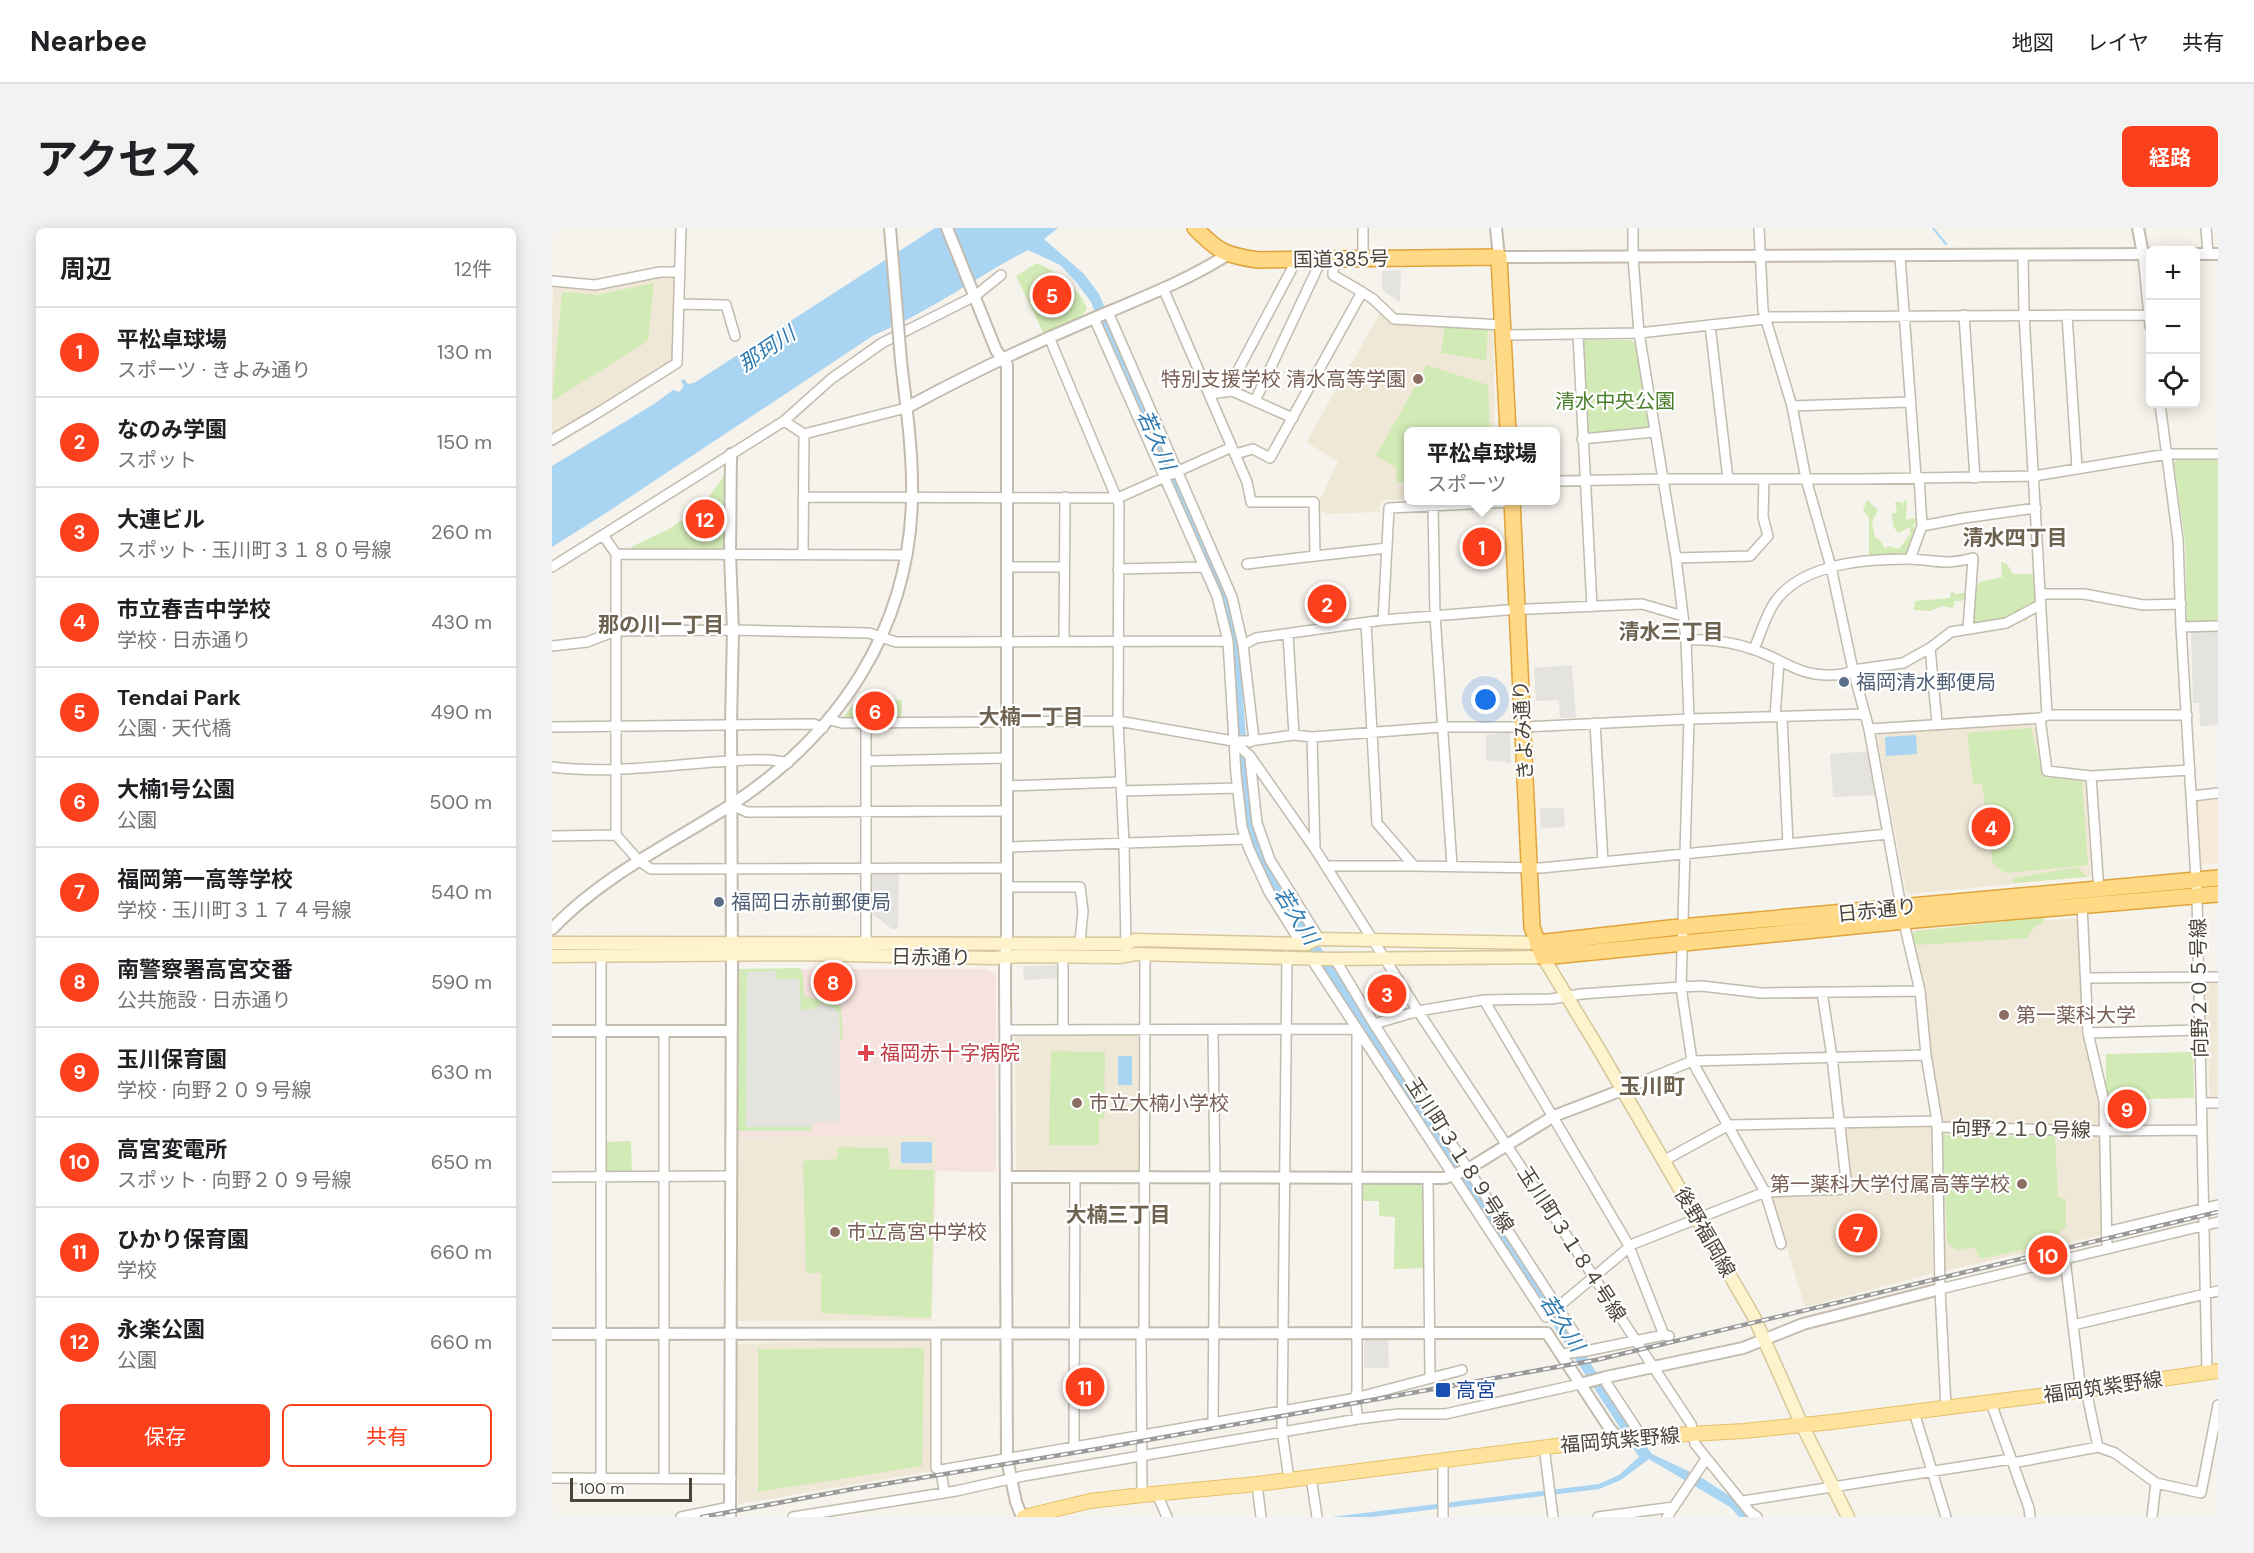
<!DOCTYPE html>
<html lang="ja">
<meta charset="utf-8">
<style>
body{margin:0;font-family:"DM Sans","Noto Sans JP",sans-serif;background:#f2f2f2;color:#202124}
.controls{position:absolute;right:18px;top:18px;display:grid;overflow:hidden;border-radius:9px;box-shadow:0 3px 15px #0003}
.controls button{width:54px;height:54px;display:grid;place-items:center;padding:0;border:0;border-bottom:2px solid #e0e0e0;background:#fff;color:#202124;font:30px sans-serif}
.scale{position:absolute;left:18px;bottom:15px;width:122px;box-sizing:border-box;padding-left:6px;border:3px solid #4b4439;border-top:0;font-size:16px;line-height:21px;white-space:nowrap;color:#4b4439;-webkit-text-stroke:4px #fff;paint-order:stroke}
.you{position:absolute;left:934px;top:472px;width:21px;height:21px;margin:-15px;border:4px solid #fff;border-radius:50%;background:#1a73e8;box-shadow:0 0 0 9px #1a73e833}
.badge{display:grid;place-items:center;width:39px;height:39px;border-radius:50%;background:#fc3f1d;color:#fff;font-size:20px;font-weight:700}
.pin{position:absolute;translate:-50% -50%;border:3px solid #fff;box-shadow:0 2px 6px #0006}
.popup{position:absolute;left:852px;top:199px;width:156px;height:78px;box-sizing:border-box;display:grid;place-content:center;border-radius:9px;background:#fff;filter:drop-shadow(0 2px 4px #0005);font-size:20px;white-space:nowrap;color:#757577}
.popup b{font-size:22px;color:#202124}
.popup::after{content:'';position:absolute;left:50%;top:100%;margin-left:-12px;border:12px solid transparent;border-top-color:#fff}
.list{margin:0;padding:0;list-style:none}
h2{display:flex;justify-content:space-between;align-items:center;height:78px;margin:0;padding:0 24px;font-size:26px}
h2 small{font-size:20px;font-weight:400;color:#757577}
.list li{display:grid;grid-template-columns:39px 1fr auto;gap:18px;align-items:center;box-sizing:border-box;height:90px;padding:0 24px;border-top:2px solid #e0e0e0}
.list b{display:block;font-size:22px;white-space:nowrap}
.list p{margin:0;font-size:20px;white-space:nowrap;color:#757577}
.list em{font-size:20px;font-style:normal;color:#757577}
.actions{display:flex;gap:12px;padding:18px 24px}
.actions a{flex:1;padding:14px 0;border:2px solid #fc3f1d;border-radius:9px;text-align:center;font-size:21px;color:#fc3f1d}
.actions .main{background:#fc3f1d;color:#fff}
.icon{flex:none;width:33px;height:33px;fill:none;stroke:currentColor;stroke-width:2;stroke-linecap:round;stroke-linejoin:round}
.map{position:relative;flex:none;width:1666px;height:1289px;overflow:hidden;border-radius:9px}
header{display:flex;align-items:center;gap:36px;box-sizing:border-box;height:84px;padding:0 30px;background:#fff;border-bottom:2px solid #e0e0e0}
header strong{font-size:28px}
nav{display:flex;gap:33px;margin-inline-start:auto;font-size:21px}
.intro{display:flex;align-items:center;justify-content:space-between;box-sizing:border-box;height:144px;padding:0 36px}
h1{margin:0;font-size:42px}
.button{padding:15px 27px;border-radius:9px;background:#fc3f1d;color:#fff;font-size:21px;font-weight:700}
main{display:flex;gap:36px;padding:0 36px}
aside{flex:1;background:#fff;border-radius:9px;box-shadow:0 3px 15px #0003}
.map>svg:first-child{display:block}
.commercial{fill:#f7ead8}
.education{fill:#efe8d6}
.medical{fill:#f6e3e0}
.green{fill:#d2eab5}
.parking{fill:#e5e3e0}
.water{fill:#a9d4f2}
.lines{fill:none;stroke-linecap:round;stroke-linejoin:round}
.stream{stroke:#a9d4f2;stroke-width:2}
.minor-casing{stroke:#c2bbae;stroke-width:12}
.tertiary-casing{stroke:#c2bbae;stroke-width:14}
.secondary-casing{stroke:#d6c79b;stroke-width:15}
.primary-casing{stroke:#e6c16a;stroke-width:16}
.trunk-casing{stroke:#e0a43c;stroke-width:18}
.minor{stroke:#fff;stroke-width:9}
.tertiary{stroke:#fff;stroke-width:10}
.secondary{stroke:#fff3cd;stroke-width:12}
.primary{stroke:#ffe39c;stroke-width:14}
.trunk{stroke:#ffd985;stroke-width:15}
.rail-casing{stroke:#9a9a9a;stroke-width:4.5}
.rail{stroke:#fff;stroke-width:2;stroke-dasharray:7;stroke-linecap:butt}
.tertiary-bridge-casing{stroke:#c2bbae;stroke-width:14;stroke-linecap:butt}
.tertiary-bridge{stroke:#fff;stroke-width:10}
.education-dot{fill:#8d6e63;stroke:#fff;stroke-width:2}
.service-dot{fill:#5c6f8a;stroke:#fff;stroke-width:2}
.health-dot{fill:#e0444e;stroke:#fff;stroke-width:2}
.transit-dot{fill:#1a4fb4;stroke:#fff;stroke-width:2}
.labels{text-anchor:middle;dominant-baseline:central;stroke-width:4.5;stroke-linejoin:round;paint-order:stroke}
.street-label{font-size:20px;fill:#4b4439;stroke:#fff}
.education-label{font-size:20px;fill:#785e54;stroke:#fff;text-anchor:start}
.park-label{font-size:20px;fill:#4a7f2a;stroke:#fff}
.service-label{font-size:20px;fill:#4e5e75;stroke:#fff;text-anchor:start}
.health-label{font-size:20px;fill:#be3a42;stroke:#fff;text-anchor:start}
.transit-label{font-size:20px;fill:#164399;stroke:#fff;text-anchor:start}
.water-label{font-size:21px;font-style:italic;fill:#2e7ab2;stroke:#fff}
.neighbourhood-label{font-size:21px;font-weight:bold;fill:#6e6250;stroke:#fff}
.quarter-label{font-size:22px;font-weight:bold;fill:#6e6250;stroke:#fff}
</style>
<header>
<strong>Nearbee</strong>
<nav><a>地図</a><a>レイヤ</a><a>共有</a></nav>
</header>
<div class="intro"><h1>アクセス</h1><a class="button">経路</a></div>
<main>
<aside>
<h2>周辺<small>12件</small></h2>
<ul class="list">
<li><span class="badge">1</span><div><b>平松卓球場</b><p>スポーツ · きよみ通り</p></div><em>130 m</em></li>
<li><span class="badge">2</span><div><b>なのみ学園</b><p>スポット</p></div><em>150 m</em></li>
<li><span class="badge">3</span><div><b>大連ビル</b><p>スポット · 玉川町３１８０号線</p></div><em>260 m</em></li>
<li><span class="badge">4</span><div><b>市立春吉中学校</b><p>学校 · 日赤通り</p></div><em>430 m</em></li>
<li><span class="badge">5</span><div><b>Tendai Park</b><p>公園 · 天代橋</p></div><em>490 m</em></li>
<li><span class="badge">6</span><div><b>大楠1号公園</b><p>公園</p></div><em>500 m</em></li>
<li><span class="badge">7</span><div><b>福岡第一高等学校</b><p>学校 · 玉川町３１７４号線</p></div><em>540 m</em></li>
<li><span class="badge">8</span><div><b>南警察署高宮交番</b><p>公共施設 · 日赤通り</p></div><em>590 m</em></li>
<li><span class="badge">9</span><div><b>玉川保育園</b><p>学校 · 向野２０９号線</p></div><em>630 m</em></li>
<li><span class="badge">10</span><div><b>高宮変電所</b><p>スポット · 向野２０９号線</p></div><em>650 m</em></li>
<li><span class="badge">11</span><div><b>ひかり保育園</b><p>学校</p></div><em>660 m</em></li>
<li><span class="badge">12</span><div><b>永楽公園</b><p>公園</p></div><em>660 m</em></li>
</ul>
<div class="actions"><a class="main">保存</a><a>共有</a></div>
</aside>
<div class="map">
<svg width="1666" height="1289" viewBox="0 0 1666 1289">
<rect width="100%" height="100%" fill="#f6f3ec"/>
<path class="commercial" d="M1666,569v66l-17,2 -5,-65z"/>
<path class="education" d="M109,49l15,1 -1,77 -5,8 -118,72v-130l2,-19 44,3z
M830,82l13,13 98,4 2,104 -87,1v67l-23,1 -5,4v8l-53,2 -11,-6 22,-46 -32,-20z
M1478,495l6,5 9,47 40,3 7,98 -183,18 -3,-3 -29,-155 3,-3z
M1527,690l7,128 12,49 5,140 -158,36 -3,-141 -13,-64 -8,-82 -10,-51 2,-3z
M1653,752h13v119l-8,1z
M586,805l1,139 -123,-1 -1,-136z
M1379,895l2,150 -128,34 -35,-114 78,-2 -6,-63z
M385,907l-5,186h-196v-183z
M382,1109l-2,134 -194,33 -2,-160z"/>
<path class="medical" d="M188,741h248l8,6v197l-60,-1 1,-36 -201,3z"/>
<path class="green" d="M485,35c20,9 41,24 50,45l-5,8 -38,18 -28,-58z
M102,55l-6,58 -96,60 10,-109 35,3z
M893,97l43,4 -2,31 -45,-7z
M1030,112h48l7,5 13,85 -65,6z
M875,137l61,20 2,46 -82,1v50h-11l-1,-15 -20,-11z
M1666,231v165l-27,1 -4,-3 -2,-79 -11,-80 2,-3z
M174,245v75l-95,3v-4l38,-18 32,-21z
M1315,272l11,10 -6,12 3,15 6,4 4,8 3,-3 11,3 11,-15v-7l-12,6 -5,-7 -1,-13h5l-2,-11h6l1,3 3,-5h2l-1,20 6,-2 6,2 -5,6 3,5 -4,5 3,7 -5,12 -7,1 -3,-3 -1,3 -30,4v-42l-6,-8z
M944,309l1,19 -28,2 -1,-20z
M1449,334l6,2 6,10h20l4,4 2,22 -11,15 -1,6 -8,-1 -7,2 2,5 -28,-5 -18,5 -3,-30 -3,4h-7l-2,7 -11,-2 -12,5 -16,-1 1,-9 35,-3 1,-7 5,3 13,-2 11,-10 22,-5z
M350,472l-1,21h-61l16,-20z
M1479,500l12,49 39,4 6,84 -83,8 -12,-9 -11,-80h-9l-6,-51z
M1526,639l9,10 -73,6 -1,-5z
M1492,689l-1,6 -8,3 -8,12 -111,7 -3,-2v-10l4,-2z
M248,740l3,7 1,21 37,10 2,31 -3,5 -1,-28 -25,-5 -13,1 -26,-31 1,-8 -30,155 66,1 -1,4h-77l2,-158 4,-4z
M499,823l54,1 -1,67h-5v26h-50z
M1641,824l1,46 -88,2v-46z
M1391,907l112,1 3,61 8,2v27l-17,18 -69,15 -6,-12 -17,3 -10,-7z
M79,913l1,34h-31l1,-33z
M286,919l50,1 2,21 44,1 -3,148 -110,-5v-40h-15l-3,-112 34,-2z
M810,953h54l11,7v80l-33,1 1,-52 -16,-1v-15h-17z
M372,1120l-2,118 -164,26v-143z"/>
<path class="parking" d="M849,42l-1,32 -18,-12v-19z
M1666,403v94l-18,1 -1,-23h-6l-2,-71z
M1020,437l4,53h-16l-1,-18 -23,1 -2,-33z
M958,504l1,31 -25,-3v-25z
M1320,523l7,44 -46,2 -3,-43z
M988,580h24l1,19 -24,1z
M319,645h28l-1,56h-6l-21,-16z
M508,737v13l-36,2 -1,-14z
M224,743v8h23l2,31 13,-1 7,-5 13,4 5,6 1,107 -28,1v5h-66l1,-155z
M812,1108h24l1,32h-25z"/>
<path class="water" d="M383,0h123l-14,11 40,35 15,20 128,297 12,56 12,153 5,24 50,101 324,499 22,30 47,22 37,24 -1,2 13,15h-9l-9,-10 -81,-48 -28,21 -22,9 -227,28h-41l268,-33 20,-9 20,-18 -368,-566 -24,-52 -27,-246 -115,-255 -14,-36 -15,-20 -16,-17 -32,-15c-52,27 -100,63 -154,85l-265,176 -57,36v-81l102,-62 19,-14 6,2 5,-6 -3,-5 3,-2 4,5 6,-1z
M1364,507l1,19 -31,2 -1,-19z
M566,828h14v29h-14z
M349,914h31v21h-31z"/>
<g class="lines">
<path class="stream" d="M1381,0l13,16"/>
<g class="minor-casing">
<path id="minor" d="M1081,0v30l6,75 37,225 10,82 3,79 -8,268 11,74 73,131 16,52
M1207,0l4,82 29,96 14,73 25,88 22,103 16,59 35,194 16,68 6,64 11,66 3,168 6,119
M1654,0l2,26
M1591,26l7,72
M1471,28l1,58 23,401
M1348,29l16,220
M811,31v-31
M0,53l43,4 65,-13h20
M611,60l84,194 4,20h63l1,54 72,-8
M810,64l11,7 21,20 108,6
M127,76l47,1 9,31
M556,84l124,285 11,48 11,95 -4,2
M1412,87l11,163
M1515,87l10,153
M1213,89l384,-2
M542,90l123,278 11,45 8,133 6,53 7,22 20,43 32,51
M1158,97l18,154
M951,107l136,-2 126,-14
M1026,107l14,272
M497,109l70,167 -1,217 6,123 2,103
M675,163l69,-130
M658,166l22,-3 61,27
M703,173l62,-132 2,-9
M1608,176l18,136 3,87 16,269 10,476
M1240,178l118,-4
M232,193l20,13 102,-26
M1030,211l72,-7
M0,212l44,-26 81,-51 4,-135
M683,226l18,-5 17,9 92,-166 -29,-17 1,-16
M1004,253l107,-2h199l172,-3 133,-22h51
M251,269l315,1 114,-51
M881,277l2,110 17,251
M1370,298l42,-8 72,-10
M51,307l13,19 290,1
M64,326v281l23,26 12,8 356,-1
M251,326l1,-120
M1124,330l74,-2 18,-20 -5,-19 1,-38
M1358,331l12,-33 -3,-49
M695,336l68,-8
M0,339l232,-146 47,-42 51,-36 93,-47 26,-21
M455,339h57
M566,341l86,-2
M1488,366h44l59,11 38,-1
M831,392l6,-112 123,-6
M814,395l11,200 37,43 127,2 347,-34
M1629,399l37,-1
M736,406l6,101
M1134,412c24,-1 43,1 66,9 29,9 45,27 79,26 8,0 16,-1 22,-5l50,-7 27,-15
M512,414l1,-145
M691,417l13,-7 127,-18 124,-10 135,-6 41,12
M0,418l35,-4 29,-11 117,-1 136,3 27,9 332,-1
M1202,421c7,-16 12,-36 23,-50 29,-36 89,-40 132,-40 13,0 25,3 37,3 9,0 19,-2 27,-4l-5,71
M1223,489l4,-56
M1230,489l6,127
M1488,490l7,53 44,5 8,116
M278,492l12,3 276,-2 115,20h16l45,-6 18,2 131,-10h80l166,-8 175,-5
M1043,495l8,139
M1385,495l-7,-75 21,-16 55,-9 34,-18
M0,499l262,-3 9,4
M1317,501l171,-11 7,-3h140
M760,509l3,112
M681,513l17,15 65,93 103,162 273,413 4,20 55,68 7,5
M698,531l7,64 13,37 50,80
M315,533l140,-3
M0,539c54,7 108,-1 162,-5 24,-1 50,-5 74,1
M1539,548l99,-6
M455,558l114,-4
M570,563l115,-3
M1640,568l26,-3
M179,577l16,7 260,-1
M0,608l64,-1
M455,619l239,-8
M774,638h88
M456,659h72l3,24 -3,31
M1530,677l6,128 16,68 3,148
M314,719v-224
M49,728v522
M735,728l-5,475 7,48
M758,729l236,360
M783,731l39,65 212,327
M1535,750l131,-1
M932,772l144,244 36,91
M822,796l44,-13 66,-11 67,-1 30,-5 100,-7 21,-1 59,7 159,-2
M511,801v-73
M454,802l351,-1v361l-2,10 3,19
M112,803v447
M1536,805l111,-3
M1070,862l70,-29 234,-6
M1650,875h16
M1385,899l168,4 97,-1
M1111,933l66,-36 208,-4
M0,949l178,-1
M876,951l2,198
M1554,1004l112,-27
M1388,1061l125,-30
M994,1089l87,-73 132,-52 82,-3 -15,-132 -10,-65
M1521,1097l145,-34
M384,1106v134l5,2 410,-71 111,-29
M1010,1126l24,-3 78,-16 5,1
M1054,1149l1,7 35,53
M1534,1162l12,57 17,6 41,30 -4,34
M1529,1163l-16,-132 153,-37
M1439,1175l38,105 1,9
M1362,1184l32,105
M661,1195l2,-246 -2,-147
M522,1219l1,-269
M992,1219l9,70
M1461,1235l85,-16
M389,1242l3,21
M759,1249l6,40
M0,1250l179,1
M1604,1255l45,10 17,-88
M705,1256l4,33
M605,1266l10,23
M590,1267l-1,-162 3,-6 1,-373
M1191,1273l268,-42
M129,1289l49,-10
M241,1289l163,-26 67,-15 335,-57 40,-5h47l135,-30
M891,1289v-57
M1046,1289l76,-10
M1115,1289l39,-58"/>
</g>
<g class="tertiary-casing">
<path id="tertiary" d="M395,0l49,122 11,15v567l-2,36 2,491 9,43 6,15
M944,0l3,29 651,-3
M1586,0l5,26
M1644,26h22
M354,180c59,-32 117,-60 179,-86 48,-21 98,-39 142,-67
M0,701c50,-53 118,-85 179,-124 108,-71 179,-176 181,-308 1,-45 -6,-92 -11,-136
M0,803h179
M454,949l439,1 23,-9 86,-53 68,-26
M0,1106l995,-1 63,96 8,9
M1028,1156l26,-7 137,-29 60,-24 137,-35
M178,1289l2,-552 -1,-241 2,-94 -3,-75 1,-101"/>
</g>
<g class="secondary-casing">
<path id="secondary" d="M0,715l574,1 9,-4 172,4 9,-5 221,4
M0,728l244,-2 197,4 27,-2 99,1 17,-3 193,5 214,-2 57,94 154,266 48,108 46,92"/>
</g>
<g class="primary-casing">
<path id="primary" d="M472,1289l66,-16 52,-6 115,-11 361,-46 126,-7 88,-9 254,-32 132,-19"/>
</g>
<g class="trunk-casing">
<path id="trunk" d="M643,0c24,24 29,27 63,32l241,-3 9,175
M960,272l20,427 11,30 372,-37 303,-26
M985,715l133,-15 548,-50"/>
</g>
<use href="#minor" class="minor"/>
<use href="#tertiary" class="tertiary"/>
<use href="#secondary" class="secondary"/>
<use href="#primary" class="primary"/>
<use href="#trunk" class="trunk"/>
<g class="rail-casing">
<path id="rail" d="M150,1289l151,-28 244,-40 499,-89 622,-148"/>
</g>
<use href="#rail" class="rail"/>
<g class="tertiary-bridge-casing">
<path id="tertiary-bridge" d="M338,0l11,133"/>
</g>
<use href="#tertiary-bridge" class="tertiary-bridge"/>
</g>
<g class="education-dot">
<circle cx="866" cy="151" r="6"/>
<circle cx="1452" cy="787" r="6"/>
<circle cx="525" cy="875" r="6"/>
<circle cx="1470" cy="956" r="6"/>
<circle cx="283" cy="1004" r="6"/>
</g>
<g class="service-dot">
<circle cx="1292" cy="454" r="6"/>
<circle cx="167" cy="674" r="6"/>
</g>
<path class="health-dot" d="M311 816h6v6h6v6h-6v6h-6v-6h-6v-6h6z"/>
<rect class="transit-dot" x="883" y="1154" width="16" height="16" rx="3"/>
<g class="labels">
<g class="street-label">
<text transform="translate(789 31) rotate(-1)">国道385号</text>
<text transform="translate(971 502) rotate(-93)">きよみ通り</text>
<text transform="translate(1325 682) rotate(-6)">日赤通り</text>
<text transform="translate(379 729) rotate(1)">日赤通り</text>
<text transform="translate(1647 760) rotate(-91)">向野２０５号線</text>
<text transform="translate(1469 901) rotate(1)">向野２１０号線</text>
<text transform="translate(908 927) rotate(57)">玉川町３１８９号線</text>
<text transform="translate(1153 1004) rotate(60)">後野福岡線</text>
<text transform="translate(1020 1016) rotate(57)">玉川町３１８４号線</text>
<text transform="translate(1551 1159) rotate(-8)">福岡筑紫野線</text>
<text transform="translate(1068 1212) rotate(-5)">福岡筑紫野線</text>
</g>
<g class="education-label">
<text x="854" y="151" text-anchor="end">特別支援学校 清水高等学園</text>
<text x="1464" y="787">第一薬科大学</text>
<text x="537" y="875">市立大楠小学校</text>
<text x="1458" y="956" text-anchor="end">第一薬科大学付属高等学校</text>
<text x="295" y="1004">市立高宮中学校</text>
</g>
<g class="park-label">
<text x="1063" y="173">清水中央公園</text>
</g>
<g class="service-label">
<text x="1304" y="454">福岡清水郵便局</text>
<text x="179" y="674">福岡日赤前郵便局</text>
</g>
<g class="health-label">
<text x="328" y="825">福岡赤十字病院</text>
</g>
<g class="transit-label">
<text x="904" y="1162">高宮</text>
</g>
<g class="water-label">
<text transform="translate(215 121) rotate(-34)">那珂川</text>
<text transform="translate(604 212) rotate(66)">若久川</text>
<text transform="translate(744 688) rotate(58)">若久川</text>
<text transform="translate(1010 1095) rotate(57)">若久川</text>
</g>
<g class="neighbourhood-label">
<text x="1463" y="310">清水四丁目</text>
<text x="109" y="397">那の川一丁目</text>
<text x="1119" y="404">清水三丁目</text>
<text x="479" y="489">大楠一丁目</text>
<text x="566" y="987">大楠三丁目</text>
</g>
<g class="quarter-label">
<text x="1100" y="858">玉川町</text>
</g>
</g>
</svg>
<div class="controls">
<button>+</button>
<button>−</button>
<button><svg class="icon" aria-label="locate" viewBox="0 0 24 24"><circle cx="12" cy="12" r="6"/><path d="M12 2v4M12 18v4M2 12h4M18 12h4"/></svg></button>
</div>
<div class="scale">100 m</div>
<div class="you"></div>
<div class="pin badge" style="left:930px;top:319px">1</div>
<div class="popup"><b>平松卓球場</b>スポーツ</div>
<div class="pin badge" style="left:775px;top:376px">2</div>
<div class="pin badge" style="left:835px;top:766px">3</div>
<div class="pin badge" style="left:1439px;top:599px">4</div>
<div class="pin badge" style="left:500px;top:67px">5</div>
<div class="pin badge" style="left:323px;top:483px">6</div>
<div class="pin badge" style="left:1306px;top:1005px">7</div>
<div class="pin badge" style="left:281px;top:754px">8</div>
<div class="pin badge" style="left:1575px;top:881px">9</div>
<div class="pin badge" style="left:1496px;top:1027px">10</div>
<div class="pin badge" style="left:533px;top:1159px">11</div>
<div class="pin badge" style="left:153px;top:291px">12</div>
</div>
</main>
